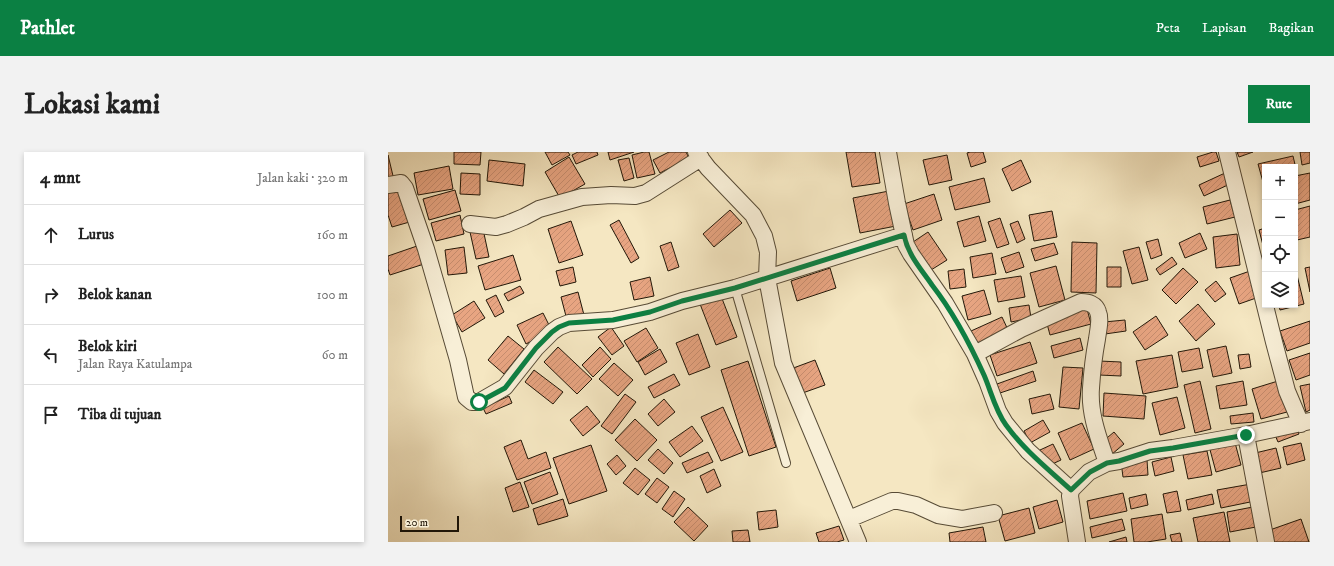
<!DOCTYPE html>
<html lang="id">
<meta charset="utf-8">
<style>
body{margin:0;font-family:"IM FELL DW Pica",serif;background:#f2f2f2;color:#222}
.controls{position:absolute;right:12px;top:12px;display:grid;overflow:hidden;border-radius:0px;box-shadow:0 2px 6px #0003}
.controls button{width:36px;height:36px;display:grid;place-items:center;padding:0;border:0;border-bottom:1px solid #e0e0e0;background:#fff;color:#222;font:20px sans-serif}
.scale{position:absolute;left:12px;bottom:10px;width:59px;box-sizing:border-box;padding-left:4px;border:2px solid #221708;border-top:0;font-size:11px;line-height:14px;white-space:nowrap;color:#221708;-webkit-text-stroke:3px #f8efd7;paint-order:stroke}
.stop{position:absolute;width:12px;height:12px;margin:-9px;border:3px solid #0b8043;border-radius:50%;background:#fff}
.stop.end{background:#0b8043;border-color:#fff;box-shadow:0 1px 4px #0008}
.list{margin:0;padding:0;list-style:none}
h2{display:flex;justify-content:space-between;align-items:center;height:52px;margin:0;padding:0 16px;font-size:17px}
h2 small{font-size:13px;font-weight:400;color:#767676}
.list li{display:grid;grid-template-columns:26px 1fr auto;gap:12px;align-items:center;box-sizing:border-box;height:60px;padding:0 16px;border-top:1px solid #e0e0e0}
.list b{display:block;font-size:15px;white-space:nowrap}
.list p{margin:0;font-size:13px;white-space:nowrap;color:#767676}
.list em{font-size:13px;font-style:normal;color:#767676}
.icon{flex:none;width:22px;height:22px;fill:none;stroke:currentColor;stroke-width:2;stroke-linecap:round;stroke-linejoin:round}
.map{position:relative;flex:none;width:922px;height:390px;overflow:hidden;border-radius:0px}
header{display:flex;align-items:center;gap:24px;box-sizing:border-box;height:56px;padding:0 20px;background:#0b8043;color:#fff}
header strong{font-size:19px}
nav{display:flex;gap:22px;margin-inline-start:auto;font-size:14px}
.intro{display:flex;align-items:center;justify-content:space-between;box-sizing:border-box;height:96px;padding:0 24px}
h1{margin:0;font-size:28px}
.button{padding:10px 18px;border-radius:0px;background:#0b8043;color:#fff;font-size:14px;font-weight:700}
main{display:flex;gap:24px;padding:0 24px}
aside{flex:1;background:#fff;border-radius:0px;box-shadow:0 2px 6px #0003}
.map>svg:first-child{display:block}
.building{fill:url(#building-hatch);stroke:#221708}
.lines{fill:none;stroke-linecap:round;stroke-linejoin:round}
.lane-casing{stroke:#574b36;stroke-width:10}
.street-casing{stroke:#574b36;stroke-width:18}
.lane{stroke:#f8efd7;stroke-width:8}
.street{stroke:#f8efd7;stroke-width:16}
.route{stroke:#0b8043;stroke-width:5}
</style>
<header>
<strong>Pathlet</strong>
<nav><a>Peta</a><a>Lapisan</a><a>Bagikan</a></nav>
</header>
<div class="intro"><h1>Lokasi kami</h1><a class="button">Rute</a></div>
<main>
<aside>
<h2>4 mnt<small>Jalan kaki · 320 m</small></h2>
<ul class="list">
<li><svg class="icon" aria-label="ahead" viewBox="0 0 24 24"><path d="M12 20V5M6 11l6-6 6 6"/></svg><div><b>Lurus</b></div><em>160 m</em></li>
<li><svg class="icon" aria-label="right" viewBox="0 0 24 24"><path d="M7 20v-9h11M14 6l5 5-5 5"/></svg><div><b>Belok kanan</b></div><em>100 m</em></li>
<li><svg class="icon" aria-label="left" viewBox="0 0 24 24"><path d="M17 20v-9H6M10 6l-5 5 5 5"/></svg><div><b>Belok kiri</b><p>Jalan Raya Katulampa</p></div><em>60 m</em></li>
<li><svg class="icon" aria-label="arrive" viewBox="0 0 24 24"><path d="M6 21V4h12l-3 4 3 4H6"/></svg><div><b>Tiba di tujuan</b></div></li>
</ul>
</aside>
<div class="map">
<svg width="922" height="390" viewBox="0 0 922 390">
<defs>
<pattern id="building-hatch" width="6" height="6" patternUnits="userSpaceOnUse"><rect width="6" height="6" fill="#e8a582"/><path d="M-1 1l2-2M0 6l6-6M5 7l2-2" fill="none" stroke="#c78d6f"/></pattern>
</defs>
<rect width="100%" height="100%" fill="#f5e7c2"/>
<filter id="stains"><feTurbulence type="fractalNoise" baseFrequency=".005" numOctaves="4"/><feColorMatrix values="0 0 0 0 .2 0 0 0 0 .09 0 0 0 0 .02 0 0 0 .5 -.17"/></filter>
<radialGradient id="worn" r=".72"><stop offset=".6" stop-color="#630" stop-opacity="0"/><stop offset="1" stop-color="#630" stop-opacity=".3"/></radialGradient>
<path class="building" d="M66,0h27l-1,13 -26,-1z
M157,0h23l2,3 -18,10z
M190,0h19l1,3 -22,9 -4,-9z
M220,0h26l-24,8z
M256,0h5l6,22 -18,4 -5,-23z
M281,0h17l3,6 -29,15 -7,-13z
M458,0h29l5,31 -28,4z
M582,0h13l3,10 -15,5 -4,-14z
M825,0h3l3,9 -19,6 -3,-10z
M849,0h16l-14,5z
M912,0h10v11l-8,2z
M0,3l6,25 -6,1z
M559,3l5,25 -23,5 -6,-25z
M905,4l4,17 -2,1v-7h-30v14l-2,1 -5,-18z
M181,5l16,27 -25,14 -15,-26z
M241,6l5,20 -10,3 -6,-21z
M101,8l36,4 -2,22 -36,-5z
M633,8l10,22 -19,9 -10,-22z
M61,14l4,23 -35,6 -4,-22z
M73,21l19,1v21l-20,-1z
M837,21l5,11 -26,12 -5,-11z
M922,21v27l-15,4v-28z
M596,26l6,24 -35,8 -6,-23z
M14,35l11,34 -21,6 -4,-12v-24z
M67,38l6,21 -32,9 -6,-21z
M501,39l7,35 -36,7 -7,-35z
M546,42l8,26 -29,10 -9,-26z
M842,48l5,17 -28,7 -4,-17z
M922,54v31l-13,3 -2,-7v-23z
M342,58l12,13 -28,24 -11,-13z
M664,59l5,26 -23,4 -5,-26z
M72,63l4,19 -28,7 -5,-18z
M591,64l7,25 -22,6 -7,-25z
M612,66l9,26 -12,4 -9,-26z
M231,68l20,38 -8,5 -21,-38z
M183,69l12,34 -24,8 -11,-34z
M630,69l7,18 -8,4 -7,-19z
M877,76v25l-6,-23z
M95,77l6,28 -13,2 -6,-27z
M540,80l19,28 -16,10 -18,-28z
M812,81l7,16 -22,9 -6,-15z
M849,82l3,31 -24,3 -3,-31z
M770,87l4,16 -11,4 -5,-17z
M283,90l8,25 -11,4 -8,-25z
M684,90l25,1 -1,50 -25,-1z
M666,91l4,11 -23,7 -4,-12z
M29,94l7,18 -34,11 -2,-6v-13z
M76,95l3,26 -19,2 -3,-25z
M751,95l9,33 -16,4 -9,-33z
M631,100l5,15 -18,6 -5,-15z
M604,101l4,21 -23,4 -3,-21z
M125,103l8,25 -36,10 -7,-24z
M784,105l5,7 -17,11 -4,-6z
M668,114l9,34 -26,7 -9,-34z
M185,115l3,15 -16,4 -4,-15z
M719,115h14v20h-14z
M922,115v25l-5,-24z
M442,116l6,20 -39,13 -6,-20z
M795,116l15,14 -22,22 -14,-14z
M576,117l2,18 -16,2 -2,-18z
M862,119l9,26 -20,7 -9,-26z
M907,123h2l7,29 -24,6 -1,-5h16z
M633,124l4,21 -27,5 -4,-22z
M262,125l4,19 -20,4 -4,-18z
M828,129l10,13 -11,8 -10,-12z
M132,134l4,7 -16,8 -4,-7z
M596,138l7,24 -23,6 -6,-24z
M190,140l6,23 -17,5 -6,-23z
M108,143l8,17 -9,5 -9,-17z
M333,144l16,41 -21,8 -16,-41z
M86,149l11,17 -23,14 -10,-17z
M810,152l17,20 -19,17 -17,-20z
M641,153l2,13 -20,4 -2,-14z
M699,157l4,15 -41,11 -4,-15z
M155,161l9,18 -26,13 -9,-19z
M768,164l12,19 -23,15 -12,-18z
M614,165l7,15 -31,14 -7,-15z
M737,168l1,11 -21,3 -1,-12z
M922,169v22l-23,8 -7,-20z
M223,175l13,19 -12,9 -14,-18z
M258,176l12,20 -21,14 -13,-21z
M310,182l12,33 -21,8 -13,-32z
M120,184l16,13 -20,25 -16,-14z
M692,186l3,12 -29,8 -3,-12z
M642,190l7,21 -40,13 -7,-21z
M838,194l6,27 -19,4 -6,-27z
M170,195l34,32 -15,15 -33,-32z
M212,195l11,12 -18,18 -11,-12z
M811,196l4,20 -21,4 -4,-20z
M272,197l7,13 -22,13 -7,-13z
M922,201v22l-14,5 -7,-20z
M861,202l2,13 -11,2 -2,-14z
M784,203l6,32 -35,7 -7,-33z
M427,208l10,25 -28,10 -9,-25z
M360,209l28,86 -27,9 -28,-86z
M711,209l22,1v14l-22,-1z
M226,211l19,17 -15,16 -19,-17z
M675,215l20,1 -4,41 -20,-2z
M146,218l29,22 -10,12 -28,-22z
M645,219l3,10 -36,12 -3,-9z
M286,222l6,11 -26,13 -6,-11z
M812,229l11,48 -16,4 -11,-48z
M855,229l4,24 -27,4 -4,-23z
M890,229l9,31 -26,7 -9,-30z
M922,232v26l-4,2 -6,-26z
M716,241l42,3 -2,23 -41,-3z
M237,242l11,8 -24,32 -11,-8z
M662,242l4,15 -22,5 -3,-15z
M121,244l3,7 -26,11 -3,-6z
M789,245l8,31 -25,7 -8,-32z
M276,247l11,13 -17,14 -10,-12z
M199,254l13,16 -17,14 -13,-16z
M335,255l20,45 -22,9 -20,-44z
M865,261l1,9 -23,2 -1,-8z
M247,267l22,21 -20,21 -22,-21z
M655,268l7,12 -20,11 -6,-12z
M694,271l12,26 -24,11 -12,-27z
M304,274l11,15 -23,16 -11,-15z
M909,276l2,6 -21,8 -3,-7z
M726,280l10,12 -13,11 -10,-12z
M846,287l7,26 -25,7 -7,-26z
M133,288l7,19 18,-7 5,16 -34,12 -13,-33z
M913,291l4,17 -18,5 -4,-18z
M665,292l8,16 -13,6 -8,-16z
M203,293l16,46 -38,13 -16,-46z
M888,296l5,20 -26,6 -4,-20z
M270,297l15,14 -9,11 -16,-14z
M819,299l5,24 -24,4 -5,-24z
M320,300l5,10 -26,11 -5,-10z
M229,303l9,11 -10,9 -9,-11z
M783,305l3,14 -19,5 -3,-14z
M759,308l1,15 -25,2 -2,-15z
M247,316l15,12 -12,15 -15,-12z
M326,317l7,17 -14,7 -7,-17z
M162,320l8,22 -26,10 -8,-22z
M269,326l12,9 -12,16 -12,-9z
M132,330l9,25 -16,5 -8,-24z
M863,332l4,17 -34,7 -4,-18z
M286,339l11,8 -12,18 -11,-8z
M789,339l4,20 -14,2 -4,-19z
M735,341l4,18 -37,8 -3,-18z
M758,342l2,11 -17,4 -2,-11z
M824,342l2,10 -26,6 -2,-10z
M175,347l5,17 -30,9 -5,-16z
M669,348l6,22 -24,7 -6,-22z
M870,354l3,20 -31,6 -3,-20z
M300,355l20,19 -14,15 -20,-19z
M641,356l6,25 -30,8 -7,-25z
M388,358l2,17 -19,3 -2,-18z
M836,360l6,30h-32l-5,-24z
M774,362l4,25 -19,3h-13l-3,-23z
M734,367l3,11 -33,8 -2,-11z
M913,367l8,23h-38l-4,-11z
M451,374l5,14 -7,2h-18l-3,-9z
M595,375l3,15h-36l-1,-9z
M360,378l2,12h-17l-1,-11z
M792,381l2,9h-10l-2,-7z
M738,385l1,5h-18z"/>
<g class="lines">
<g class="lane-casing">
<path id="lane" d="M347,136l51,175"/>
</g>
<g class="street-casing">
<path id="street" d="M308,0l12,16 45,47 11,21 4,16 -1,26 16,85 75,179
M500,0l9,51 9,42 5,9 34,49 30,51 12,27 11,30 7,12 23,28 43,39
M839,0l47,190 13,49 14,33
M0,33l13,-2 4,5 21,61 32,111 8,37 6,5h7l26,-15 31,-39 16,-16 7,-5 10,-4 44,-3 37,-8 32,-11 53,-13 169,-53
M82,72l26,3 11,-3 17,-7 15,-8 43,-12 29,-2 24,1 11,-3 55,-35
M587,202l46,-25 60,-27c7,0 15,2 17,10 3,7 0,19 -1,27 -3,16 -5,33 -6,49 -2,26 8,51 16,75
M858,283l20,107
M461,367l43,-18h6l18,4 22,10 24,4 32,-6
M689,390l-7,-46 1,-6 18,-18 18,-9 12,-2 31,-10 23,-3 73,-13 64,-14"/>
</g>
<use href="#lane" class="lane"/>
<use href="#street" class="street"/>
</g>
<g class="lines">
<path class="route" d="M91,250l26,-14 31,-40 16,-16 7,-5 10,-4 44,-3 37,-8 32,-11 53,-13 169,-53c4,20 17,34 28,50 21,27 38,59 52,90 7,16 11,35 22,50 18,25 42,44 65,65l19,-18 17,-9 12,-2 31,-10 23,-3 73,-13"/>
</g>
<rect width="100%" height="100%" filter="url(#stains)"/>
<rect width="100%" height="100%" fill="url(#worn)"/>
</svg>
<div class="controls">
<button>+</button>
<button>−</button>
<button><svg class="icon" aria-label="locate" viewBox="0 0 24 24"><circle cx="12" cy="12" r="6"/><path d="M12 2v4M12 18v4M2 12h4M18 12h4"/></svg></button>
<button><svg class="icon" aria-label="layers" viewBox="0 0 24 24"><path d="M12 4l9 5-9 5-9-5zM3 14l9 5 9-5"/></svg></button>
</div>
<div class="scale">20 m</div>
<div class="stop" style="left:91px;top:250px"></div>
<div class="stop end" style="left:858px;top:283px"></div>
</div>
</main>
